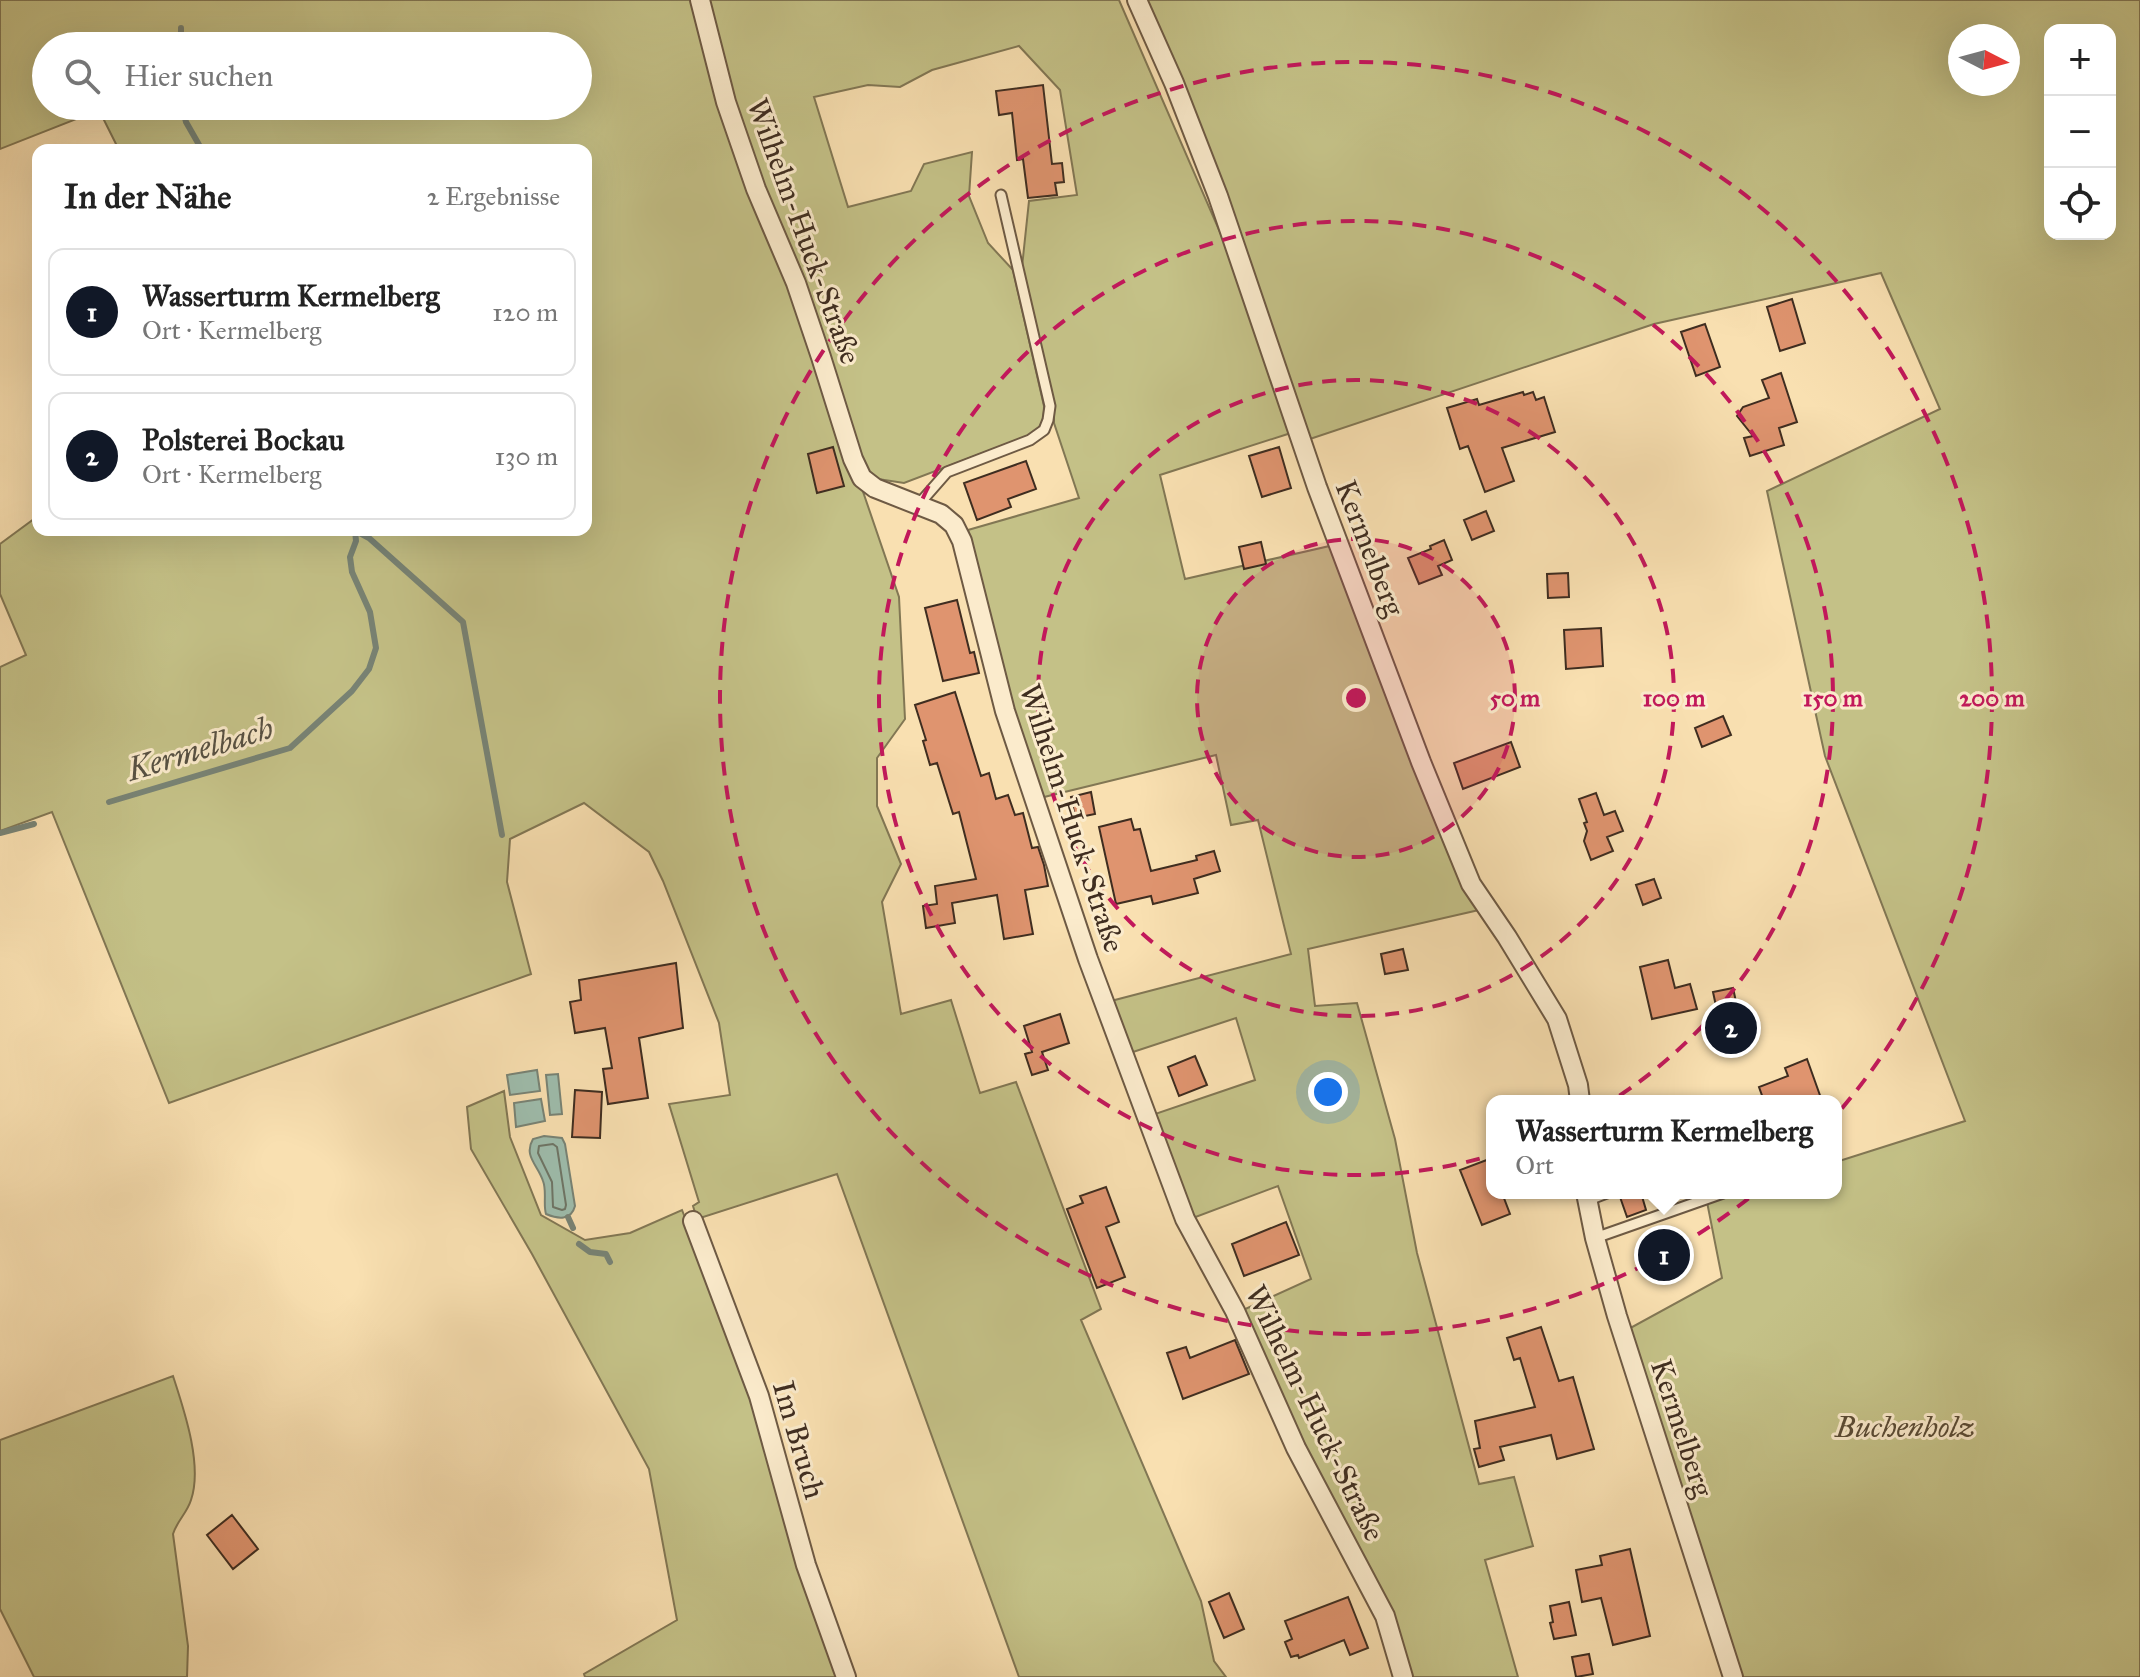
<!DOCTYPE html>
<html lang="de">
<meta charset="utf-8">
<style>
body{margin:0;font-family:"IM FELL Great Primer",serif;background:#f2f2f2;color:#222}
.controls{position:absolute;right:24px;top:24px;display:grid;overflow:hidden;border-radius:16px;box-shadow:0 8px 32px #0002}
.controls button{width:72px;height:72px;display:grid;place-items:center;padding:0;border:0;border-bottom:2px solid #e0e0e0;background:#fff;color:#222;font:40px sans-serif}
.compass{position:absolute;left:1948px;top:24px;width:72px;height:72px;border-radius:50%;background:#fff;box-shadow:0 8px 32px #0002;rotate:96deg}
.you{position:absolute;left:1328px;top:1092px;width:28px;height:28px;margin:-20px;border:6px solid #fff;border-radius:50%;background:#1a73e8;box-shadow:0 0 0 12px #1a73e833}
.badge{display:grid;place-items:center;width:52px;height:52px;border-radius:50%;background:#111827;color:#fff;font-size:26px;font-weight:700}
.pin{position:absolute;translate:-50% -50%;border:4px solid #fff;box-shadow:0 2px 8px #0006}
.popup{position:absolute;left:1486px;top:1095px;width:356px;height:104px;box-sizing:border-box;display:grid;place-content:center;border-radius:16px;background:#fff;filter:drop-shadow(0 2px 6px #0005);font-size:26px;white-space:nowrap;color:#767676}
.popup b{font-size:30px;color:#222}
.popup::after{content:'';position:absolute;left:50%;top:100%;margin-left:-16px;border:16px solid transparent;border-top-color:#fff}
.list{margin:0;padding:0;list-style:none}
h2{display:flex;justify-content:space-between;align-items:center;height:104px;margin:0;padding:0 32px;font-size:34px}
h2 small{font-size:26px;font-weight:400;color:#767676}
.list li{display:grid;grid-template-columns:52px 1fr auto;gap:24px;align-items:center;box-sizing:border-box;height:128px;margin:0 16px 16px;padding:0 16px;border:2px solid #e0e0e0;border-radius:16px}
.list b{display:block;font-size:30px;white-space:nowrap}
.list p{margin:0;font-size:26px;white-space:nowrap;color:#767676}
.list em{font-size:26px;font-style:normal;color:#767676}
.icon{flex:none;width:44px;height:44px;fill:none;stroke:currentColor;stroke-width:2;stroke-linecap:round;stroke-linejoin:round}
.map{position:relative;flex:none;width:2140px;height:1677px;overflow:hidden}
.search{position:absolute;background:#fff;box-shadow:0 8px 32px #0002;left:32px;top:32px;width:560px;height:88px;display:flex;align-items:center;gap:20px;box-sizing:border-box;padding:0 28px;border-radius:44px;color:#767676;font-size:30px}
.panel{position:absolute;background:#fff;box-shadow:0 8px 32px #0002;left:32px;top:144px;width:560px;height:392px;border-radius:16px}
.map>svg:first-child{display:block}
.green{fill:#c4c187;stroke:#827754;stroke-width:2;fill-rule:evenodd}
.water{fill:#9ebdad;stroke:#788375;stroke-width:2}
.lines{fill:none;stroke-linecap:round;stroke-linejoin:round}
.shore{stroke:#6e7566;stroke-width:2}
.stream{stroke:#788375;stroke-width:6}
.building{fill:#df946f;stroke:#3f2d20;stroke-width:2}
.service-casing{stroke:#6e5a44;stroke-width:13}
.minor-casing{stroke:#6e5a44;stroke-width:22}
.service{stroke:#fbebcc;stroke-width:9}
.minor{stroke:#fbebcc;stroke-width:18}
.ring{fill:none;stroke:#c2185b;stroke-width:4;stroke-dasharray:14 10}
.labels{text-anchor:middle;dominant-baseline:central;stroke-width:6;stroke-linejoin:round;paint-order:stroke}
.street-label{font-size:30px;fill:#3f2d20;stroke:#fbebcc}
.park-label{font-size:30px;font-style:italic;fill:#5a4b35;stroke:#fbebcc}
.water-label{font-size:32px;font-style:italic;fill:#575143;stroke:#fbebcc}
.centre{fill:#c2185b;stroke:#fbebcc;stroke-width:4}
.ring-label{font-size:24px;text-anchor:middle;font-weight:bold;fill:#c2185b;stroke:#fbebcc;stroke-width:6;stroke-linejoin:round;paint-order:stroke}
</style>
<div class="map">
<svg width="2140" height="1677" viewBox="0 0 2140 1677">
<rect width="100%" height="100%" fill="#f9e0b1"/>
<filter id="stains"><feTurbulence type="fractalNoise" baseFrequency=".0025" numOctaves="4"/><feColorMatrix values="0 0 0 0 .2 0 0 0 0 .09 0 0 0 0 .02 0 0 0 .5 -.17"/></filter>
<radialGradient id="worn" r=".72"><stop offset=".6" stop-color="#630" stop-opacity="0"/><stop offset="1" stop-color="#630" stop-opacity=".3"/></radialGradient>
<path class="green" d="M0,0h695l204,597 6,122 -28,39v48l24,58 -19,38 19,112 50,-14 29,93 36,-11 85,227 -20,11 120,281 13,60 12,16h-207l-182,-503 -140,45 -4,-13 6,-4 -30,-98 61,-9 -11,-72 -56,-142 -14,-29 -65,-49 -74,36 -3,43 24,92 -362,129 -117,-291 -52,19v-164l26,-12 -26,-61v-50l38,-28v14h548v-380h-467l-20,-40 -99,39zM46,46h532v60h-532z
M706,0h413l117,269 58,163 -134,43 25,104 149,-34 145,365 -171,39 7,57 42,-3 38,136 22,114 62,231 35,-7 19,69 -48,14 33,117h-108l-109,-231 -58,-136 68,-31 -33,-93 -85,32 -41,-103 103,-35 -19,-62 -106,35 -19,-52 180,-47 -33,-134 -27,5 -15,-70 -176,43 -28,-89 -44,-179 111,-32 -25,-75v-17l-32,-139 7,-66 48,-6 -17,-105 -41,-44 -87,24 -32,17 -32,-2 -54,12 34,110 63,-16 13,-27 48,-12 -3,44 19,47 25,27 31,136c0,15 -2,21 -14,29l-126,48 -26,-4 -10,-9 -10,-15 -127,-354z
M1145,0h995v1677h-398l-119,-345 99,-54 -15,-76 29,-9h100v-31l129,-41 -140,-365 -58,-265 173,-82 -59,-136 -227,51 -344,115zM2050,30h60v204h-60zM1960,36h48v48h-48z
M504,1091l6,46 31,78 44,25 45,-7 52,-23 72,185 87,282h-256l-1,-3 93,-54 -28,-151 -117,-215 -61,-105 -4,-42z
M173,1376c11,34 30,89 18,124 -4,13 -14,21 -18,34l15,112 -1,31h-153l-34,-68v-169z"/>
<path class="water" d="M537,1070l3,21 -30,4 -3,-20z
M558,1074l4,40 -12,1 -4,-40z
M541,1099l4,22 -29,6 -2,-24z
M544,1136l18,2 3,6 10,62c-4,15 -17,13 -29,8 -3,-10 1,-23 -3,-33 -5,-16 -20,-25 -10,-42z"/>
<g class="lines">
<path class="shore" d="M553,1144l4,3 9,58 -1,4 -3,1 -9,-3 -1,-25 -14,-29 1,-7z"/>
<path class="stream" d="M181,46v-18
M182,106l4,16 16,28
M356,531l13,7 94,84 39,213
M109,802l181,-54 62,-57 17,-22 7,-21 -6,-36 -18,-40 -2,-15 6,-16 -1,-11
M0,833l34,-9
M568,1217l5,11
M579,1244l11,8 16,2 4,8"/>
</g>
<path class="building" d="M1043,85l9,79 10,-1 2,19 -9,1 2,12 -29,3 -5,-39 -6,1 -5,-47 -13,2 -3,-24z
M1792,299l13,44 -25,8 -13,-44z
M1705,324l15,43 -24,9 -15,-44z
M1781,373l16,49 -18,6 5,17 -34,11 -6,-18 9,-2 -16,-20 6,-9 26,-9 -7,-18z
M1523,392l1,3 9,-3 3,8 8,-3 11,35 -53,16 12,33 -29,11 -17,-46 -8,3 -13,-41 30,-9 2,6z
M833,447l11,39 -27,7 -9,-39z
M1279,447l12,41 -29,9 -13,-41z
M1026,461l10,28 -28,10 3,8 -34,13 -13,-37z
M1486,511l8,20 -22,9 -8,-20z
M1444,540l8,20 -14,6 4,9 -23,9 -11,-26 23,-9 -1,-3z
M1261,542l5,22 -22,5 -5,-22z
M1568,573l1,24 -21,1 -1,-24z
M957,600l13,53 4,-1 5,21 -36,8 -18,-73z
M1601,628l2,38 -37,3 -2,-39z
M955,692l26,84 8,-3 7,26 12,-4 7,20 8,-2 9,35 6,-1 6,18 4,21 -23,4 8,44 -29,5 -7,-44 -45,8 3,20 -29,5 -3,-22 14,-2 -2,-18 41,-7 -17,-67 -6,2 -16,-51 -7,2 -7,-24 3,-1 -11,-35z
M1723,716l8,19 -29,12 -7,-19z
M1511,742l9,25 -57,22 -9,-26z
M1091,792l4,22 -20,4 -4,-21z
M1596,793l8,22 11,-4 8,20 -16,6 6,14 -22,9 -7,-19 3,-10 -3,-8 3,-1 -8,-23z
M1131,819l3,11 6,-1 11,42 46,-11 -1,-4 18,-5 6,20 -26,8 4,14 -45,11 -2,-8 -35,8 -17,-77z
M1654,879l7,19 -18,7 -7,-20z
M1403,949l5,21 -23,4 -4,-20z
M1668,960l7,28 15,-4 7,25 -45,10 -12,-52z
M676,963l7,65 -44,10 9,60 -40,6 -5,-35 9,-1 -7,-40 -30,5 -5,-31 11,-2 -2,-20z
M1733,988l12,55 -20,5 -12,-56z
M1060,1014l9,29 -27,9 6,18 -16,5 -7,-21 7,-2 -8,-26z
M1195,1056l12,29 -28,11 -11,-29z
M1807,1059l15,42h-58l-5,-14 29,-11 -3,-8z
M575,1090l27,2 -2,46 -28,-1z
M1492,1158v35h10l8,21 -28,11 -22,-55z
M1106,1187l13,35 -13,5 19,50 -28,11 -30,-79 16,-6 -3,-7z
M1632,1193h9l5,17 -19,7 -7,-20z
M1286,1222l13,33 -55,21 -12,-32z
M1666,1234l14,7 4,7 1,8 -7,14 -15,5 -11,-4 -12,-11 6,-15 9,-10z
M1541,1327l18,54 14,-4 21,72 -37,10 -6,-24 -51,12 4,13 -25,7 -5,-18 6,-1 -5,-27 60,-14 -15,-49 -6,2 -7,-22z
M1235,1340l14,34 -66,25 -16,-46 19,-6 4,11z
M232,1515l26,34 -25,20 -26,-34z
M1630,1549l20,87 -37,9 -12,-47 -19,4 -6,-32 26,-5 -2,-9z
M1229,1593l15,36 -20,9 -15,-36z
M1348,1597l20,51 -18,7 -6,-15 -45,18 -1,-3 -7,2 -6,-15 7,-3 -7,-18z
M1569,1602l7,33 -22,4 -4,-16 3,-1 -3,-16z
M1589,1654l4,20 -17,3 -4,-20z"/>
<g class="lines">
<g class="service-casing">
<path id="service" d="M919,504l28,-32 83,-32 14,-10 4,-10 2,-14 -49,-211
M1586,1201l21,-8
M1595,1238l128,-45"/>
</g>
<g class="minor-casing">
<path id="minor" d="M700,0l26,102 30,87 40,94 25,74 32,102 9,19 13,10 66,26 13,11 8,16 43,170 83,248 97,260 50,92 61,137 89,168 18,61
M1137,0l37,83 44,113 99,291 104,275 50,122 36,53 50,82 21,66 2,16
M1586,1193l9,45 22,78 116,361
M693,1221l66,175 47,169 40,112"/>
</g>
<use href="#service" class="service"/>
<use href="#minor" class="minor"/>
</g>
<circle cx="1356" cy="698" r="159" fill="#c2185b" fill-opacity=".12"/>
<g class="ring">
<circle cx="1356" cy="698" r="159"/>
<circle cx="1356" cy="698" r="318"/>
<circle cx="1356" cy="698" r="477"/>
<circle cx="1356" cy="698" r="636"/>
</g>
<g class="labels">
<g class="street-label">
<text transform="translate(804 231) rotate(70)">Wilhelm-Huck-Straße</text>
<text transform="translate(1370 548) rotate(69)">Kermelberg</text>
<text transform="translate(1072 818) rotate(72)">Wilhelm-Huck-Straße</text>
<text transform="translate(1315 1413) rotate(64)">Wilhelm-Huck-Straße</text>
<text transform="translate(1682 1428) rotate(72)">Kermelberg</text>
<text transform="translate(799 1440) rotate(74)">Im Bruch</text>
</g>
<g class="park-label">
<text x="1905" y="1427">Buchenholz</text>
</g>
<g class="water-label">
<text transform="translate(200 749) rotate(-17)">Kermelbach</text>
</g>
</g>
<circle cx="1356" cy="698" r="12" class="centre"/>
<g class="ring-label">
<text x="1515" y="706">50 m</text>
<text x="1674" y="706">100 m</text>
<text x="1833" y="706">150 m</text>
<text x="1992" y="706">200 m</text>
</g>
<rect width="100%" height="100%" filter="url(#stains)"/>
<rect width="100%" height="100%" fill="url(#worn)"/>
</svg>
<div class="controls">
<button>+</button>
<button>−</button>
<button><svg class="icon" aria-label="locate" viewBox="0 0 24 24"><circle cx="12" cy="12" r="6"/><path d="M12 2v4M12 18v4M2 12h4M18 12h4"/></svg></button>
</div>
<svg class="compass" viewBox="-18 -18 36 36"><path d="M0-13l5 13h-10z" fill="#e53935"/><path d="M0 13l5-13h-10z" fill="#767676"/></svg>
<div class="you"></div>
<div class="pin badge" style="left:1664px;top:1255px">1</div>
<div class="popup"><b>Wasserturm Kermelberg</b>Ort</div>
<div class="pin badge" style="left:1731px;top:1028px">2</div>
<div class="search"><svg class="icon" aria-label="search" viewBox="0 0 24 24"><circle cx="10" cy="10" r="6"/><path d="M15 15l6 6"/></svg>Hier suchen</div>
<section class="panel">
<h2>In der Nähe<small>2 Ergebnisse</small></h2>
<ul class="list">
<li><span class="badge">1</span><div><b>Wasserturm Kermelberg</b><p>Ort · Kermelberg</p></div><em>120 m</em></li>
<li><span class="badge">2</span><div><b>Polsterei Bockau</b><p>Ort · Kermelberg</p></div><em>130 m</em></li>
</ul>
</section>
</div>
